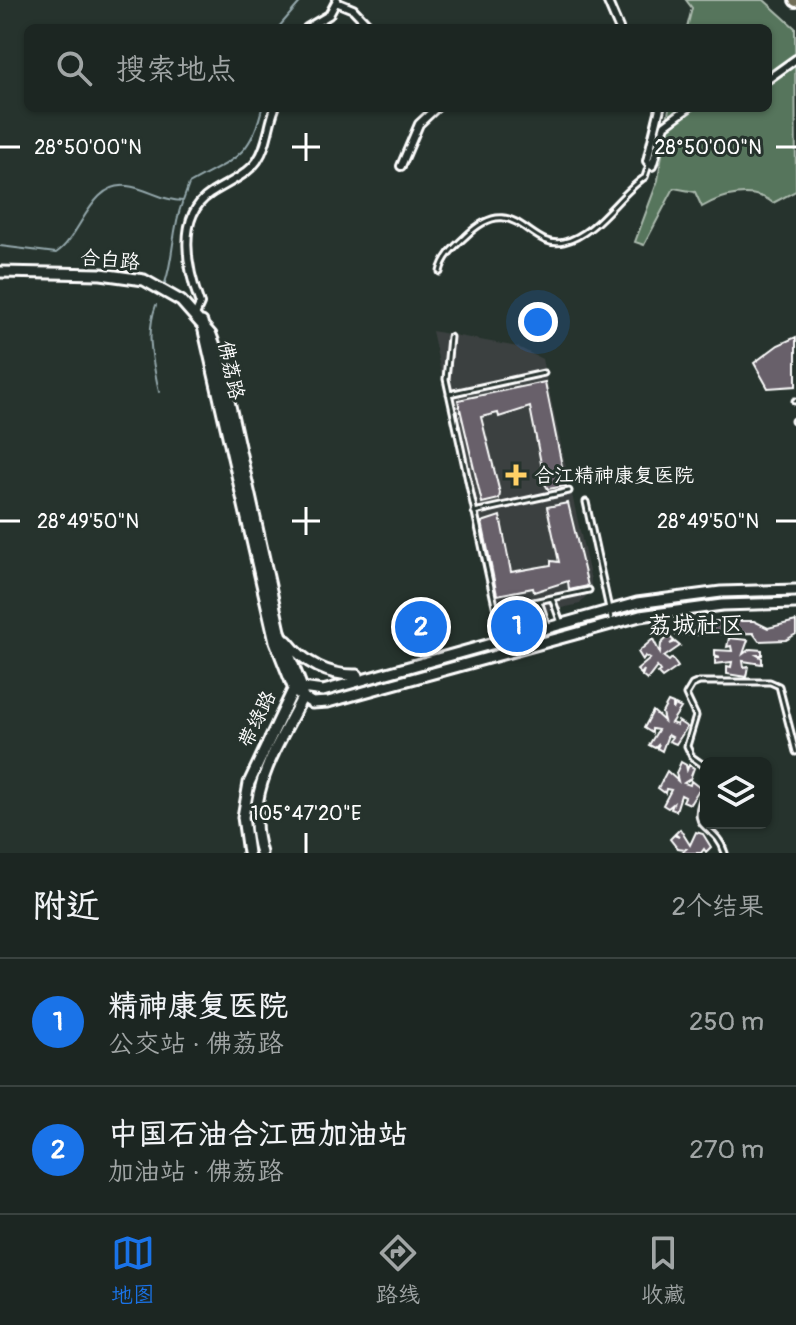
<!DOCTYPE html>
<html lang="zh">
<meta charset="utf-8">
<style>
body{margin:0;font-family:Pangolin,"LXGW WenKai TC",sans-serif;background:#29322f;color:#f1f3f6}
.controls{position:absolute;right:24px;bottom:24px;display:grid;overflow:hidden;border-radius:12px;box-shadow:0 2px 6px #0004}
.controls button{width:72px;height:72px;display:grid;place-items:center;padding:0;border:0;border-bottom:2px solid #3a4340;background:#1c2622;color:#f1f3f6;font:40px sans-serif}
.you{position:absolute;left:538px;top:322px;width:28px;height:28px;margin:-20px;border:6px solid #fff;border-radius:50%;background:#1a73e8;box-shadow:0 0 0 12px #1a73e833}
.badge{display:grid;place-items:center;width:52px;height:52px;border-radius:50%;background:#1a73e8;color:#fff;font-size:26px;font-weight:700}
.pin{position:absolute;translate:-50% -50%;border:4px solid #fff;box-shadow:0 2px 8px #0006}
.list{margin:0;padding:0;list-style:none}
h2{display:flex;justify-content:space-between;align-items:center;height:104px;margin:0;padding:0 32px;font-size:34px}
h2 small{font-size:26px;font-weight:400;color:#a0a5a5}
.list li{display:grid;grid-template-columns:52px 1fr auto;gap:24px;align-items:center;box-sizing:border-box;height:128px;padding:0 32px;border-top:2px solid #3a4340}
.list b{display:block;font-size:30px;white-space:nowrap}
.list p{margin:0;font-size:26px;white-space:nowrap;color:#a0a5a5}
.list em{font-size:26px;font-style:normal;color:#a0a5a5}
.icon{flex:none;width:44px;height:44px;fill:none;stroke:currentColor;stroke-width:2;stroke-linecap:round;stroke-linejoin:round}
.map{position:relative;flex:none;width:796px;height:853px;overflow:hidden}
.search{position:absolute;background:#1c2622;box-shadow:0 2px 6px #0004;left:24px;right:24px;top:24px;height:88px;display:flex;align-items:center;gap:20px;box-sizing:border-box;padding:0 28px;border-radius:12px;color:#a0a5a5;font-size:30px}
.sheet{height:360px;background:#1c2622}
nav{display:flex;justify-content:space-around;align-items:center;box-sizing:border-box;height:112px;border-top:2px solid #3a4340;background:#1c2622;font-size:22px;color:#a0a5a5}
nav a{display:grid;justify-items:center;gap:4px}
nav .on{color:#1a73e8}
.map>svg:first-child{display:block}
.built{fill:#3a403f}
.green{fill:#57745c;stroke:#abbaae;stroke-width:2}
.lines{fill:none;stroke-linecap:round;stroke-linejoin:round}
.stream{stroke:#94a8ac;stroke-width:2}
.building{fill:#67606a;stroke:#fff;stroke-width:2}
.service-casing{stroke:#fff;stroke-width:9}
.minor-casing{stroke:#fff;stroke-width:12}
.secondary-casing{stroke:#fff;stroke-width:15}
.primary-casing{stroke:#fff;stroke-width:16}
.service{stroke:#26332d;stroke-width:3}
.minor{stroke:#26332d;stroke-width:6}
.secondary{stroke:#26332d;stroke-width:9}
.primary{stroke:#716e59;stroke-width:10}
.ticks{fill:none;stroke:#fff;stroke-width:3}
.poi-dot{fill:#ffd166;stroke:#26332d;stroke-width:3}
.labels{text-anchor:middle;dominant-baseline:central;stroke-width:6;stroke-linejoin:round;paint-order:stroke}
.street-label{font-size:20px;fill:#fff;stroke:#26332d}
.poi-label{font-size:20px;fill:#fff;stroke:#26332d;text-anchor:start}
.quarter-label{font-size:24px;fill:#fff;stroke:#26332d}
.ticks-label{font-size:20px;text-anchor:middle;fill:#fff;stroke:#26332d;stroke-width:6;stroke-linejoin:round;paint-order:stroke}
</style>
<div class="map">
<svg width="796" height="853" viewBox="0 0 796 853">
<rect width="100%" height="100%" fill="#26332d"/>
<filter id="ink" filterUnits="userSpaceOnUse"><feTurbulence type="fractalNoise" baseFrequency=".0125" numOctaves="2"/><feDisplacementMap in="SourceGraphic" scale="16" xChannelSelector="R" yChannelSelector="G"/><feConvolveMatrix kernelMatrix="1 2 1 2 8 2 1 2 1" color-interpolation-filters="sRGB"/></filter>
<g filter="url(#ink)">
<path class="built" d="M432,331l86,16 24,12 49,221v9l-11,15 -85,19z"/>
<path class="green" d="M686,0h78l31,28 1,163 -23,12c-20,-16 -51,-8 -71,4l-7,-15 -21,-4 -30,57 -9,-3 23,-62 11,-72h99v-80h-81l5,-20z"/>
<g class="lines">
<path class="stream" d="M278,28l24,-28
M0,246l56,7c25,-16 34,-71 71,-67 20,2 35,15 56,15l6,-17c41,-24 61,-24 73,-76
M165,283c9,-26 7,-54 17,-80
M156,305c-11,30 -3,56 3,87"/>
</g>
<path class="building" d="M796,337v49l-28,2 -14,-25 24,-18z
M545,382l21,104 -18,3 -3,-5 -15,-77 -31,10 -1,-4 -17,4 19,76 -1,6 -17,4 -24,-103z
M568,503l20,83 -19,4 -1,-9 -34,11 -1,-4 -36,7 -15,-73 18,-6 11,56 40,-7v-4l8,1 -12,-55z
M717,621h37l14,7 28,-7v13l-10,6 -27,1 -6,-8 -77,2 2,-10z
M669,636l5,5 -4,3 5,-2 5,4 -16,11 5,4 3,-3 6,9 -16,11 -5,-5 3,-2 -3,-4 -10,13 -5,-4 2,-6 -3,4 -4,-4 13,-11 -5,-3 -2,4 -5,-8 15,-13 7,14 1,-9z
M729,638l19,2 -5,14 7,-5 12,1v5h-5l5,3v6l-19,-3 1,6 4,-1 -2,11 -19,-3v-8l4,1 1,-5 -17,2v-6h5l-5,-2v-6l17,1 -1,-5 -4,1z
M668,702l5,2v6l2,-5 6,3 -10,15 6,2 1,-4 9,6 -11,17 -7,-3 3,-4 -4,-2 -6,16 -5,-3 2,-4 -4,4 -6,-3 9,-15 -6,-1v4l-8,-5 9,-17 11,10 -2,-8z
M681,762l5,3 1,5 2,-5 5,3 -4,11 -6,4 6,2 1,-4 9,7 -10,16 -7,-3 2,-4 -4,-2 -5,16 -5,-2 2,-5 -5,4 -5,-3 8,-15 -5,-1 -1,4 -7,-5 9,-17 11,10 -2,-8z
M680,829l10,16 6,-13 7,2 8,13 -5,5 -2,-3 -3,4h-20l5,-4 -9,-1 -7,-9 4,-4 5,2 -4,-3z"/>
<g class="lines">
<g class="service-casing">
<path id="service" d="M440,272c3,-15 14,-25 25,-35 50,-50 63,14 99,5 33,-8 54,-47 81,-65l4,-12
M450,337l-4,42 50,231 93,-20
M449,394l95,-21
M795,401h1
M794,421h2
M586,502l26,121
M474,512l95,-21
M552,598l9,25
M539,601l9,26
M706,767l-14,-10 -5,-11 9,-30 -10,-21 6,-10 7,-3h71l9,4 17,66
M706,789c-20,46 9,31 19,64"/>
</g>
<g class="minor-casing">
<path id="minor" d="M607,0l12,28
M336,2l17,7 18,19
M307,28l22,-13 8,-15
M768,79l28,-20
M660,108l-13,53 5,5 13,-41 23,-17
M401,166l18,-42 17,-16
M195,315l5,-11c-12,-32 -25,-87 10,-110 15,-10 36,-18 47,-33 11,-16 11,-35 18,-53"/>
</g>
<g class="secondary-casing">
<path id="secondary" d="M0,272l101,2 43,6 37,21 30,34 8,21 61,275 22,57v10c-25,49 -59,98 -41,155
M202,322l73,319 20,51 17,11 16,-1 312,-86 82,-11 74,-2
M287,641c17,22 42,35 70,34
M302,688l21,3 314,-88 84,-11 75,-2
M248,853l-5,-36 6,-34 45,-95"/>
</g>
<g class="primary-casing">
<path id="primary" d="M795,0l1,1"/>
</g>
<use href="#service" class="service"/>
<use href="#minor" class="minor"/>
<use href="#secondary" class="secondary"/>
<use href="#primary" class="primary"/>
</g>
</g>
<path class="ticks" d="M306,133v28M0,147h20M292,147h28M776,147h20M306,507v28M0,521h20M292,521h28M776,521h20M306,833v20"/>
<path class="poi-dot" d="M512 463h8v8h8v8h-8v8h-8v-8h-8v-8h8z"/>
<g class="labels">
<g class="street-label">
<text transform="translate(110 260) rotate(5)">合白路</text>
<text transform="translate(231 370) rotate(78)">佛荔路</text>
<text transform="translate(257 719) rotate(-64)">带绿路</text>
</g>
<g class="poi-label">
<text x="534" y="475">合江精神康复医院</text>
</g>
<g class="quarter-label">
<text x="696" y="625">荔城社区</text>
</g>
</g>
<g class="ticks-label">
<text x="88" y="154">28°50'00"N</text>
<text x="708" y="154">28°50'00"N</text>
<text x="88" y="528">28°49'50"N</text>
<text x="708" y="528">28°49'50"N</text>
<text x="306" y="820">105°47'20"E</text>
</g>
</svg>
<div class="controls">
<button><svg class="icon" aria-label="layers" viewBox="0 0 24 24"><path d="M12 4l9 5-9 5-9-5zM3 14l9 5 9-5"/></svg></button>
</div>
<div class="you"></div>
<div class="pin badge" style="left:517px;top:626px">1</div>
<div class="pin badge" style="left:421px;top:627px">2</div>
<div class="search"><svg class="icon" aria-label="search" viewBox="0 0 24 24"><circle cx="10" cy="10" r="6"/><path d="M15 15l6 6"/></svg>搜索地点</div>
</div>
<section class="sheet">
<h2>附近<small>2个结果</small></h2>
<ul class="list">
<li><span class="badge">1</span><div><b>精神康复医院</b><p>公交站 · 佛荔路</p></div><em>250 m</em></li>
<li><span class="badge">2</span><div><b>中国石油合江西加油站</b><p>加油站 · 佛荔路</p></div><em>270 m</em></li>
</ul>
</section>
<nav>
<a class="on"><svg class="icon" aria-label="map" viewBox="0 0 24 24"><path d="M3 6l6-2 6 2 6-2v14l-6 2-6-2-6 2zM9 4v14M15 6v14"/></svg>地图</a>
<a><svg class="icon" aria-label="directions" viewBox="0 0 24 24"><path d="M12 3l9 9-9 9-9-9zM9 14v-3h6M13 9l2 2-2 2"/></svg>路线</a>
<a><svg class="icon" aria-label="saved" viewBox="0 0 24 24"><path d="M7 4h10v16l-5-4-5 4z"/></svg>收藏</a>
</nav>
